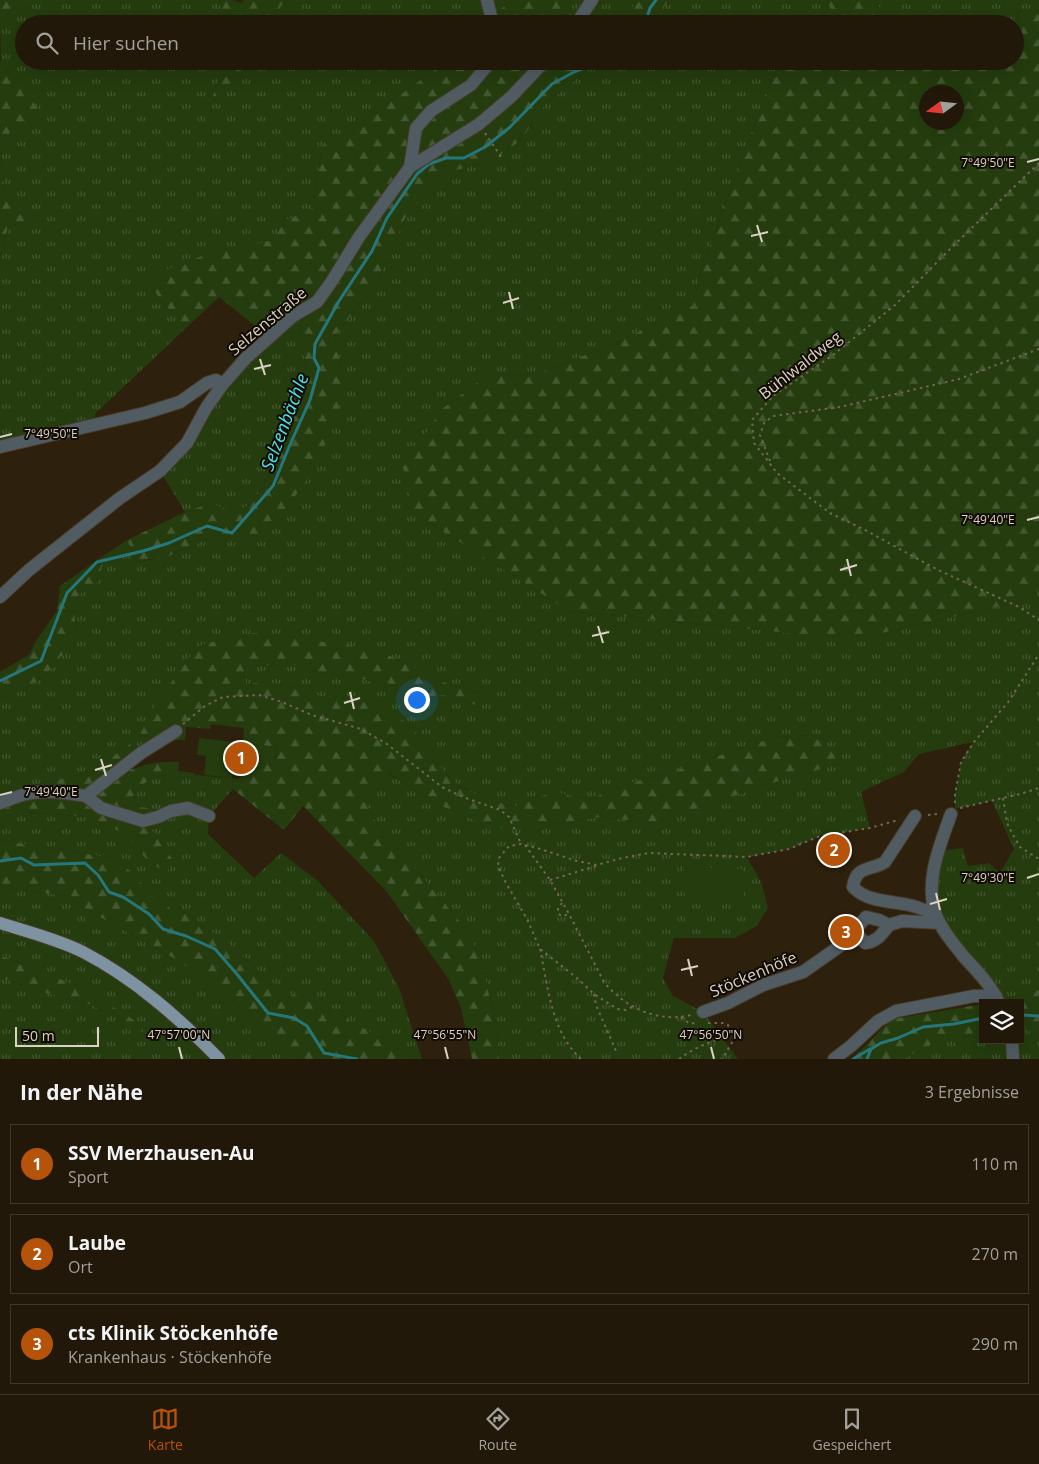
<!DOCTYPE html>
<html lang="de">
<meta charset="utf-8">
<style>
body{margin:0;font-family:"Open Sans",sans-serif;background:#2a2112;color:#f1f3f6}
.controls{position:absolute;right:15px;bottom:15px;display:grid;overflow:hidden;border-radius:0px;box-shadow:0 5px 20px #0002}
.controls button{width:45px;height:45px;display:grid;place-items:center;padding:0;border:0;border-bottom:1px solid #3f372a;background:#221809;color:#f1f3f6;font:25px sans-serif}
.compass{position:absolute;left:919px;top:85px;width:45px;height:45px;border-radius:50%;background:#221809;box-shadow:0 5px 20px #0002;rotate:255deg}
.scale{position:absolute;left:15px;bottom:12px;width:84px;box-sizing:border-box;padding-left:5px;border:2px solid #dbd2c6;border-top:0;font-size:14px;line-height:18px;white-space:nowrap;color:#dbd2c6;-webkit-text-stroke:4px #110b04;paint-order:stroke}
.you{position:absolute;left:416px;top:699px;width:18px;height:18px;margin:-12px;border:4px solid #fff;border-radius:50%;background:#1a73e8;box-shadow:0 0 0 8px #1a73e833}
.badge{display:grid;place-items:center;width:32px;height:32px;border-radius:50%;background:#b45309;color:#fff;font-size:16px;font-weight:700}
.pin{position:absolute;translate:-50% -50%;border:2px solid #fff;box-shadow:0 1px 5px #0006}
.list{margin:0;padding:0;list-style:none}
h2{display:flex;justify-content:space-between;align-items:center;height:65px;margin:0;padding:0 20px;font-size:21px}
h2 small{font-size:16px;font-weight:400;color:#a2a09c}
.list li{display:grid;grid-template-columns:32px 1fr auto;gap:15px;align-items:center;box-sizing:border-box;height:80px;margin:0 10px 10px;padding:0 10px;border:1px solid #3f372a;border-radius:0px}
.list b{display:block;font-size:19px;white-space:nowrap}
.list p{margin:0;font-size:16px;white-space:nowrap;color:#a2a09c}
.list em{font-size:16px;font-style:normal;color:#a2a09c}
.icon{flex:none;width:28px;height:28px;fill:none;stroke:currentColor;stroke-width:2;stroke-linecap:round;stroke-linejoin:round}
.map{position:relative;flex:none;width:1039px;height:1059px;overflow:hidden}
.search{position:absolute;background:#221809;box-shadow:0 5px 20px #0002;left:15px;right:15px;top:15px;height:55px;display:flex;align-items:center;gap:12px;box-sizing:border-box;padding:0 18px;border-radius:28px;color:#a2a09c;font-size:19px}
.sheet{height:335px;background:#221809}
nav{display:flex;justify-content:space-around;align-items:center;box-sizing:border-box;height:70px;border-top:1px solid #3f372a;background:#221809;font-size:14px;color:#a2a09c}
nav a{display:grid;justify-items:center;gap:2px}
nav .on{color:#b45309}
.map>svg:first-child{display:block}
.grass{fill:url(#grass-tufts)}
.forest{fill:url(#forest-firs);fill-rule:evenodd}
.pitch{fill:#243c0e}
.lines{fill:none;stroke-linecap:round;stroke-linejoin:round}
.stream{stroke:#25777c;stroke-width:3}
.minor-casing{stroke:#493c2a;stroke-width:14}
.major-casing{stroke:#493c2a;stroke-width:14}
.path{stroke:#716655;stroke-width:2;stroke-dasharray:2.5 4;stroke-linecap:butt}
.minor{stroke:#515b62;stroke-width:12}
.major{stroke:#7e93a2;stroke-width:12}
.ticks{fill:none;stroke:#dbd2c6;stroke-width:2}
.labels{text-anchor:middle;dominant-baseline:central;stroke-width:4;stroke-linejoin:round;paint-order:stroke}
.street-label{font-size:16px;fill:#dbd2c6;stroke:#110b04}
.water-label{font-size:18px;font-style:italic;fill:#4ae4ee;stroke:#110b04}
.ticks-label{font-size:12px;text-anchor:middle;fill:#dbd2c6;stroke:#110b04;stroke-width:4;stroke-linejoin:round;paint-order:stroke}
</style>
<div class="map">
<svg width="1039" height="1059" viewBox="0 0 1039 1059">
<defs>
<pattern id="grass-tufts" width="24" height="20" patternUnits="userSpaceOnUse" patternTransform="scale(1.25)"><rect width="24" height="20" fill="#243c0e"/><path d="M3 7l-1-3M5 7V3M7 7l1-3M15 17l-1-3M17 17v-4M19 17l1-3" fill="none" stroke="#435730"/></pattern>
<pattern id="forest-firs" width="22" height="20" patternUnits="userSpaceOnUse" patternTransform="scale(1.25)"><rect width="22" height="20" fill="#243c0e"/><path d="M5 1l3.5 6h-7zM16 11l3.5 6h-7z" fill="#435730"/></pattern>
</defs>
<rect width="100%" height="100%" fill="#2d200c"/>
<path class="grass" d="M20,0h198l6,12 13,5 1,7h-214v37h194l2,13 -7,22 7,5 27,-40h200l-101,73 -24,12 -9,61 -28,14 -12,19 -125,37 10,20 28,31 -91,86 1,10 -96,23v-190l8,-30 35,-8 -38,-28 -5,-37 12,-27 15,-38 -26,-25 -1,-41z
M286,0h224l-24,24h-218z
M566,0h72l-19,24h-48v-21z
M669,0h159l2,9 -15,15h-164z
M874,0h165v10l-39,14h-108z
M599,61h182l-14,29 -67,183 -7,32 -79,39 -78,30 -49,1 -45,34 -30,103 157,99 230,23h78l146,-33 16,-12v401l-43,11 -61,-87 3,-63 25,-3 5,18 21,-3 11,10 14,-24 -22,-48 -37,8v-15l6,-32 12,-20 -54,12 -15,18 -43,20 9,36 -50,8 -31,13 -42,8 14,25 7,26 -11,18 -22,12h-61l-11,40 10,18 30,16 35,47h-239l-2,-26 -16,-76 -23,-38 -81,-95 -19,-34 30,-17 45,29 104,21 31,-1 31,-5 55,6 118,-40 72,-21 -32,-27 -37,2 -108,36 -37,10 -41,16 -35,-7 -37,14 -29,-5 -30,-16 -25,-25 -20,-32 -55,-27h-22l-51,-16 -25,-3 -14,3 -2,-13 2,-6 51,-1 14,6 80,13 34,13 24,-3 26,11 9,-11 -16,-4 -25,-8 -61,-30 -161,-13 -19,6 -16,16 -15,23 -25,65 -9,7 -7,-12 -39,28 -74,17 -17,8v-97l43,-22 33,-40 -2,-32 9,-17 14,-7 9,-28 21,-14 10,23 4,-2 28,-5 49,-22 32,7 92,-165 -7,-40 43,-56 28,-64 40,-43 48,-13 27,-20 25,-37z
M293,316l6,11 7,41 -8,42 -28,64 -17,28 -17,11 -25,-9 -26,8 -25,-41 46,-63z
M178,771l17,2v2l37,3 1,11 -24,27 -1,18 46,44 27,-25 37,28 56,60 25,47 23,71h-9l-27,-18 -67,-38 -37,-12 -59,-52 -22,-14 -16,-12h-9l-31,-25 -10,-14 -23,-16 -112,-18v-17l27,-11 61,5 37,17 23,27 25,-1 -20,-28 -10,-11 7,-13 -11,-1 -6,-7 1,-9c14,-12 26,-15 44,-20z
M0,887l68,9 16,12 93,52 42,30 82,69h-301v-82l46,16 46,12 51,26 -122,-68 -21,-8z
M1020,1025l19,12v22h-136l31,-16 49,-12v9h37z"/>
<path class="forest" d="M0,0h20l-20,23z
M218,0h14l9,3 3,-3h42l-18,24h-30l-1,-7 -13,-5z
M510,0h56l5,3v21h-85z
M638,0h31l-18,24h-32z
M828,0h46l18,24h-77l15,-15z
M1039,10v579l-16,12 -146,33h-78l-230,-23 -157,-99 -9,-45 39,-58 45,-34 49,-1 78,-30 79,-39 7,-32 67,-183 14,-29h234v-37h-15zM926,92h30v30h-30z
M0,57l1,7 26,25 12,24 -27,14 -12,27z
M218,61h29l-27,41 -7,-6 7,-22z
M447,61h152l-53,42 -25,37 -27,20 -48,13 -40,43 -28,64 -43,56 7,40 -5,42 -31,64 -37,48 -19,12 -32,-8 -49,22 -28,5 -4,2 -10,-23 58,-28 26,-9 25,10 17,-11 17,-28 28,-64 8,-42 -7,-41 -6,-10 -24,20 -50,-40 -33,31 -28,-31 -10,-20 54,-21 71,-16 12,-19 28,-14 9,-61 24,-12z
M0,154l5,37 38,28 -35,8 -8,30z
M106,554l-9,29 -14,6 -9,17 2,32 -33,40 -43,22v-28l30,-18 4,-10 23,-33 3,-25z
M254,633l108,14 20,5 61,30 25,8 16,4 -9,11 -26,-11 -24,3 -34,-13 -80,-13 -14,-6 -51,1 -2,6 2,13 14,-3 25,3 51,16h22l29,7 26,20 20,32 25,25 30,16 29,5 36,-14 36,7 41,-16 37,-10 108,-36 37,-2 33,27 -73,21 -118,40 -55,-6 -31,5 -31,1 -43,6 -61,-27 -44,-29 -31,17 19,34 81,95 23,38 16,76 2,26h-27l-11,-51 -12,-28 -62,-88 -84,-86 -19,24 -51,-41 -1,-11 7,1 2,-18 34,4 2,-18 -34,-4 1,-15 -33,-4 -1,5 -24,-2 -1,13h-9l-18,9h-12l-5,-16 8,-18 37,-54 16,-16 19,-6z
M130,744l7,12 -11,16c17,-8 33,-11 53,-10l-1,9c-18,5 -30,8 -44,20l-1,9 6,7 11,1 2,11 -8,2 9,11 20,28 -6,13 -19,-12 -23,-27 -37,-17 -61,-5 -27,11v-26l17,-8 74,-17z
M0,840l112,18 23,16 10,14 31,25h9l16,12 22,14 59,52 37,12 67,38 27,18h-112l-82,-69 -42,-30 -93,-52 -16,-12 -68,-9z
M0,955l84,34 58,36 1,7 -51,-27 -46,-12 -46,-16z
M1039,990v47l-19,-12v-22h-33z
M983,1004v27l-49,12 -31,16h-51l40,-40z"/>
<path class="pitch" d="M199,738l78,9 -2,18 -41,-5 -2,18 -28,-3 2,-19 -9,-1z
M684,867l59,2 1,31 -59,-3z"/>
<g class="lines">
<path class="stream" d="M645,24l5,-16 6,-8
M0,681l41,-20 26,-68 30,-31 46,-11 26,-8 38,-17 25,7 41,-47 16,-39 21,-47 9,-32 -5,-10 1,-14 24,-43 33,-50 15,-33 30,-44 12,-10 17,-6h18l21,-11 24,-19 43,-44 22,-12 15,-6 23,-5
M0,861l21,-3 13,7 51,-2 13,12 11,17 14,5 26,17 14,15 23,7 29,13 21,24 32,40 26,5 13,8 17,27 33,6
M1022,1015l17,1
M853,1059l17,-10
M867,1059l4,-10 10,-6 17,-5 25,-11 31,-3 29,-6"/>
<g class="minor-casing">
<path id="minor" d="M487,0l6,24
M576,24l16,-24
M410,167l6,-39 15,-17 40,-26 20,-24
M0,447l145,-34 35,-11 27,-19 9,-3 7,4
M0,597l29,-27 91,-72 40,-27 27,-28 19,-35 17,-24 23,-26 47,-42 24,-14 15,-21 27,-44 51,-70 69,-43 33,-28 33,-35
M86,796l15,12 42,13 15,-4 13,-6 17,-3 21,8
M0,803c9,-3 18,-7 26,-9 20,-4 40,-1 60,2l55,-43 35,-22
M951,814c-11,31 -27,68 -15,101 6,16 18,29 28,42 13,14 27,28 35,46
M915,816l-30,46c-14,9 -29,3 -32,25 14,15 37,14 56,18 9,2 18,6 26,9
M858,935l7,8c12,-1 17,-9 24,-18
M703,1012l25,-9 35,-18 40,-13 47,-33 8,-4 -1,-7 9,-11 13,3 10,5 13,-4 38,2
M1012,1040l1,19
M834,1059l17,-13 27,-25 18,-10 78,-15h22"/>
</g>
<g class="major-casing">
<path id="major" d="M0,923c28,9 57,16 83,29 52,27 96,66 136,107"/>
</g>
<path class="path" d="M485,133l18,27
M1039,163l-84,81 -60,61 -62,50 -60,41 -21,24 2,23 23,30 53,40 37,18 69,38 83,38 20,13
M770,461l-10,-26 4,-12 9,-7 67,-9 119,-28 80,-30
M183,724l22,-18 18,-9 36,-2 23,7 30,13 49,14 26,15 55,43 21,10 37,13 9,7 12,27
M1003,798l4,25 5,10 8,14 19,12
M955,803v-9l6,-32 13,-20 35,-41 30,-47
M960,808l60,-14 19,-6
M928,815l10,-1
M525,845l25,35 19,34 35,68c21,26 54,41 87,33
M550,880l46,-14
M562,903l-4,5v6l5,2 6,-2
M540,949c8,37 11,83 41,110
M594,994l2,11 20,46
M632,1007l-6,3 -9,-1 -23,-15 -17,-16 -37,-29 -13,-30 -21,-36 -8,-17 1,-8 10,-12 12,-2 16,4 40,13 20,4 25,-7 27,-5 98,4 42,-8 31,-13 50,-8 28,-8
M681,1017c6,6 9,7 17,6
M708,1023h15l5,2 6,14 -10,17 -3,3
M679,1059c17,-12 34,-20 54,-22"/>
<use href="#minor" class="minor"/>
<use href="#major" class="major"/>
</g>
<path class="ticks" d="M1027,162l12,-3M757,225l5,17M751,236l17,-4M509,292l4,17M503,303l16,-5M260,359l5,16M254,369l17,-4M0,437l12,-3M1027,520l12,-3M847,559l4,17M840,570l17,-5M598,626l5,17M592,636l17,-4M350,692l4,17M344,703l16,-5M101,759l5,17M95,770l17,-5M0,795l12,-3M1027,878l12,-4M936,893l4,17M930,904l17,-5M688,959l4,17M681,970l17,-4M179,1047l3,12M445,1047l3,12M711,1047l3,12"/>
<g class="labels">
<g class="street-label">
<text transform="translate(267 321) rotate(-40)">Selzenstraße</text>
<text transform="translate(800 365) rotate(-38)">Bühlwaldweg</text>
<text transform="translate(753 974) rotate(-23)">Stöckenhöfe</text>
</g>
<g class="water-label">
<text transform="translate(284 422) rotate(-69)">Selzenbächle</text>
</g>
</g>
<g class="ticks-label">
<text x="988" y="167">7°49'50"E</text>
<text x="51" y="438">7°49'50"E</text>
<text x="988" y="524">7°49'40"E</text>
<text x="51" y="796">7°49'40"E</text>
<text x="988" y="882">7°49'30"E</text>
<text x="179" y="1039">47°57'00"N</text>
<text x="445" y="1039">47°56'55"N</text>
<text x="711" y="1039">47°56'50"N</text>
</g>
</svg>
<div class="controls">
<button><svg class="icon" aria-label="layers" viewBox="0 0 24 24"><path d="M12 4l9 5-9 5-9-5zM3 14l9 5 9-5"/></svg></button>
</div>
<svg class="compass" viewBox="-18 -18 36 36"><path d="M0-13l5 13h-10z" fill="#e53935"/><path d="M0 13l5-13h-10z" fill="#a2a09c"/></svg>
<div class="scale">50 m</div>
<div class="you"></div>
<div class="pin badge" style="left:241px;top:758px">1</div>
<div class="pin badge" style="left:834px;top:850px">2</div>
<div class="pin badge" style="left:846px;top:932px">3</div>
<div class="search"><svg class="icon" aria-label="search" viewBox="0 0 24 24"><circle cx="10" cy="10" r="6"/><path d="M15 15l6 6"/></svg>Hier suchen</div>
</div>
<section class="sheet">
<h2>In der Nähe<small>3 Ergebnisse</small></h2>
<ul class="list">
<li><span class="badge">1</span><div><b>SSV Merzhausen-Au</b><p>Sport</p></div><em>110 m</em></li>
<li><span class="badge">2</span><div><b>Laube</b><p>Ort</p></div><em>270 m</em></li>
<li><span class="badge">3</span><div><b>cts Klinik Stöckenhöfe</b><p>Krankenhaus · Stöckenhöfe</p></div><em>290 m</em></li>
</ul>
</section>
<nav>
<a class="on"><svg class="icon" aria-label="map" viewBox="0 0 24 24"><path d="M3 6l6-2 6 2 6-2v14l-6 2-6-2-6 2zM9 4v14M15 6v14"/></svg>Karte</a>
<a><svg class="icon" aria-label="directions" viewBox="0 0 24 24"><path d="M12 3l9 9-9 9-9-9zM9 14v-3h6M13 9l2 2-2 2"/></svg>Route</a>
<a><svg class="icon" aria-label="saved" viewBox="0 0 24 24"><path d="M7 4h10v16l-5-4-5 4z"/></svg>Gespeichert</a>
</nav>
